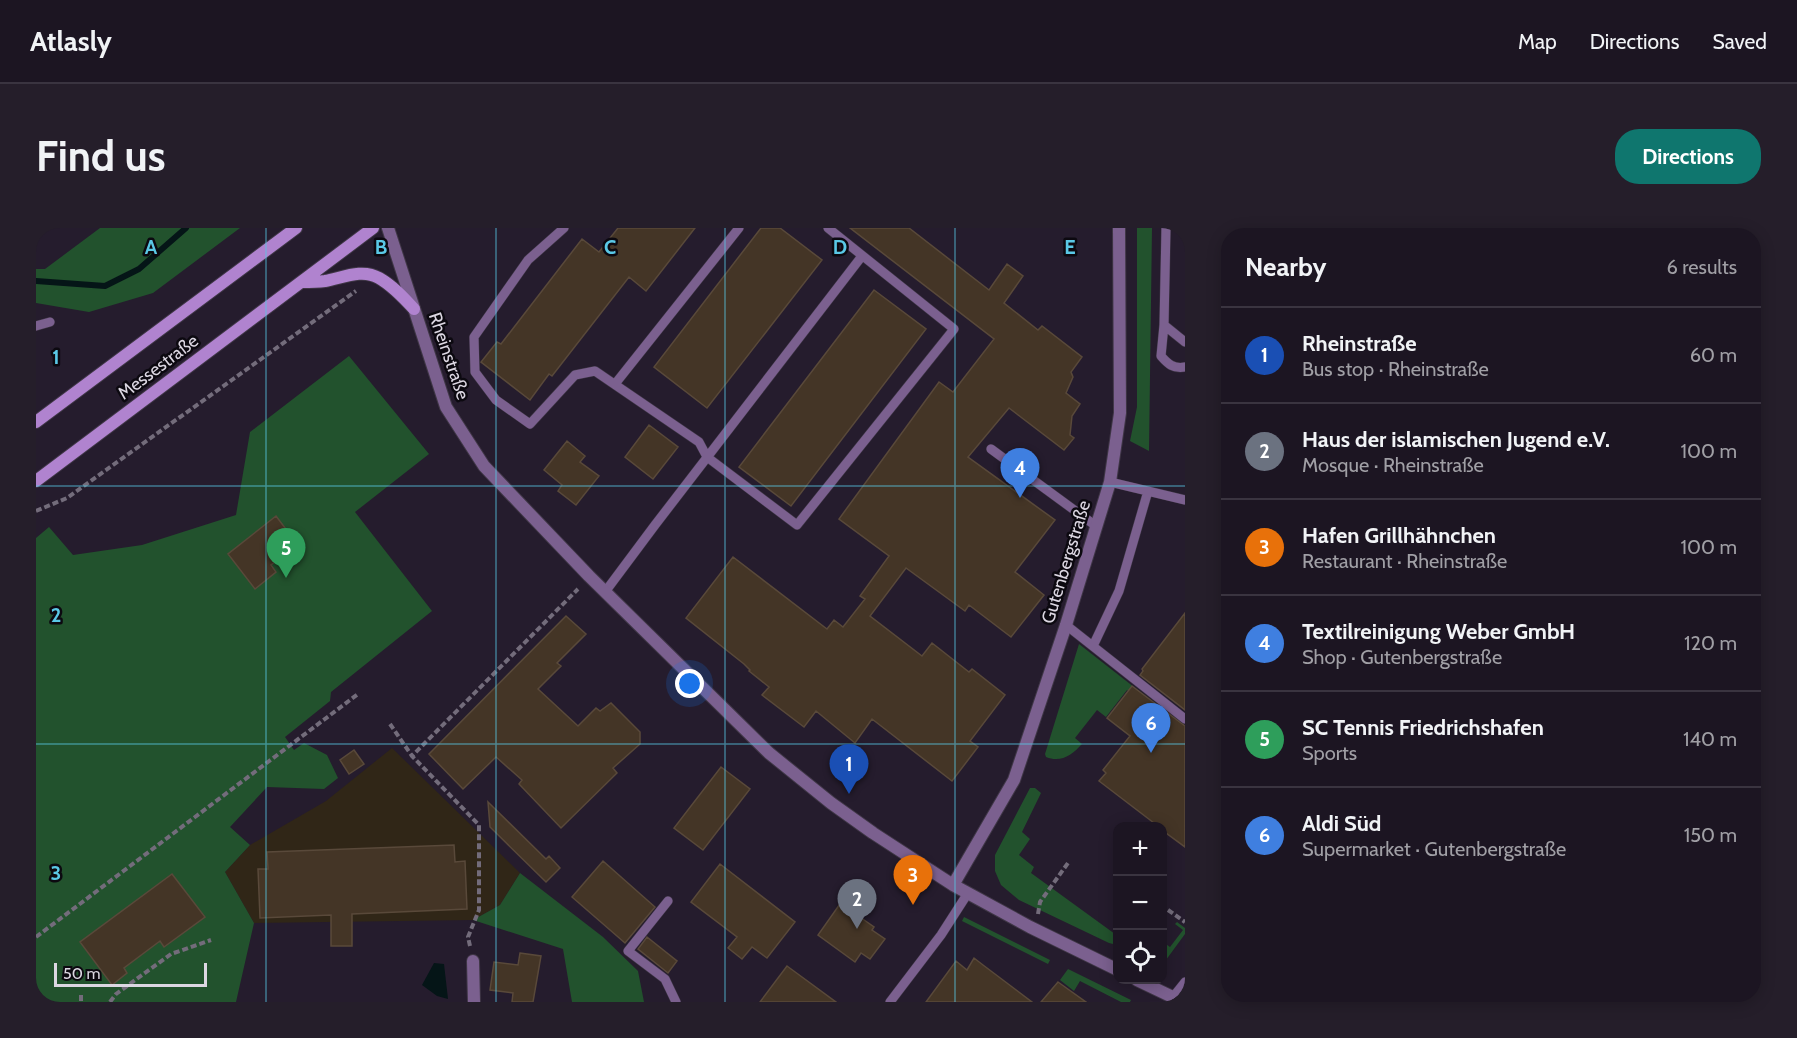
<!DOCTYPE html>
<meta charset="utf-8">
<style>
body{margin:0;font-family:Cabin,sans-serif;background:#251e2a;color:#f1f3f6}
.controls{position:absolute;right:18px;bottom:18px;display:grid;overflow:hidden;border-radius:12px;box-shadow:0 3px 15px #0003}
.controls button{width:54px;height:54px;display:grid;place-items:center;padding:0;border:0;border-bottom:2px solid #3a3440;background:#1c1522;color:#f1f3f6;font:30px sans-serif}
.scale{position:absolute;left:18px;bottom:15px;width:153px;box-sizing:border-box;padding-left:6px;border:3px solid #dcd7e2;border-top:0;font-size:16px;line-height:21px;white-space:nowrap;color:#dcd7e2;-webkit-text-stroke:4px #0c0910;paint-order:stroke}
.you{position:absolute;left:654px;top:456px;width:21px;height:21px;margin:-15px;border:4px solid #fff;border-radius:50%;background:#1a73e8;box-shadow:0 0 0 9px #1a73e833}
.badge{display:grid;place-items:center;width:39px;height:39px;border-radius:50%;background:#0f766e;color:#fff;font-size:20px;font-weight:700}
.pin{position:absolute;translate:-50% -50px;filter:drop-shadow(0 2px 3px #0008)}
.pin::after{content:'';position:absolute;top:32px;width:21px;height:18px;background:inherit;clip-path:polygon(0 0,100% 0,50% 100%)}
.list{margin:0;padding:0;list-style:none}
h2{display:flex;justify-content:space-between;align-items:center;height:78px;margin:0;padding:0 24px;font-size:26px}
h2 small{font-size:20px;font-weight:400;color:#a09fa5}
.list li{display:grid;grid-template-columns:39px 1fr auto;gap:18px;align-items:center;box-sizing:border-box;height:96px;padding:0 24px;border-top:2px solid #3a3440}
.list b{display:block;font-size:22px;white-space:nowrap}
.list p{margin:0;font-size:20px;white-space:nowrap;color:#a09fa5}
.list em{font-size:20px;font-style:normal;color:#a09fa5}
.icon{flex:none;width:33px;height:33px;fill:none;stroke:currentColor;stroke-width:2;stroke-linecap:round;stroke-linejoin:round}
.map{position:relative;flex:none;width:1149px;height:774px;overflow:hidden;border-radius:24px}
header{display:flex;align-items:center;gap:36px;box-sizing:border-box;height:84px;padding:0 30px;background:#1c1522;border-bottom:2px solid #3a3440}
header strong{font-size:28px}
nav{display:flex;gap:33px;margin-inline-start:auto;font-size:21px}
.intro{display:flex;align-items:center;justify-content:space-between;box-sizing:border-box;height:144px;padding:0 36px}
h1{margin:0;font-size:42px}
.button{padding:15px 27px;border-radius:24px;background:#0f766e;color:#fff;font-size:21px;font-weight:700}
main{display:flex;gap:36px;padding:0 36px}
aside{flex:1;background:#1c1522;border-radius:24px;box-shadow:0 3px 15px #0003}
.map>svg:first-child{display:block}
.education{fill:#302617}
.green{fill:#22522d}
.water{fill:#051517}
.lines{fill:none;stroke-linecap:round;stroke-linejoin:round}
.stream{stroke:#051517;stroke-width:6}
.building{fill:#443526;stroke:#59493a;stroke-width:1.5}
.lane-casing{stroke:#3f3646;stroke-width:10}
.street-casing{stroke:#3f3646;stroke-width:14}
.secondary-casing{stroke:#3f3646;stroke-width:14}
.path{stroke:#736c7b;stroke-width:4;stroke-dasharray:6 3;stroke-linecap:butt}
.lane{stroke:#7b608f;stroke-width:9}
.street{stroke:#7b608f;stroke-width:12}
.secondary{stroke:#b083cf;stroke-width:12}
.grid{fill:none;stroke:#5ac8e6;stroke-width:1.5;stroke-opacity:0.55}
.labels{text-anchor:middle;dominant-baseline:central;stroke-width:5;stroke-linejoin:round;paint-order:stroke}
.street-label{font-size:18px;fill:#dcd7e2;stroke:#0c0910}
.grid-label{font-size:20px;text-anchor:middle;font-weight:bold;fill:#5ac8e6;stroke:#0c0910;stroke-width:5;stroke-linejoin:round;paint-order:stroke}
</style>
<header>
<strong>Atlasly</strong>
<nav><a>Map</a><a>Directions</a><a>Saved</a></nav>
</header>
<div class="intro"><h1>Find us</h1><a class="button">Directions</a></div>
<main>
<div class="map">
<svg width="1149" height="774" viewBox="0 0 1149 774">
<rect width="100%" height="100%" fill="#251c2d"/>
<path class="education" d="M356,520l128,125 -20,32 -27,15 -219,3 -29,-51 25,-27 76,-44z"/>
<path class="green" d="M64,0h140l-87,65 -64,19 -53,-9v-34h9z
M1101,0h15l-3,223 -19,-10 7,-34z
M313,128l80,98 -74,58 77,99 -101,81 -1,9 -45,36 9,13 10,-7 23,12 11,23 -14,11 -57,-2 -37,40 20,18 -25,27 29,51 -18,79h-200v-464l13,-11 24,28 69,-10 94,-30 14,-83z
M1043,416l106,83v7l-58,-44 -21,27 -9,-7 -22,28 7,6c-10,11 -21,19 -36,13l-1,-3z
M994,560h5l6,5 -19,39 8,7 -11,16 15,12 -3,6 84,61 2,-3v14l-8,-2 -90,-43 -18,-15 -6,-14v-16z
M484,645l83,64 35,34 6,31h-72l-9,-53 -90,-29 27,-15z
M928,689l86,43 -2,4 -86,-43z
M1141,694l8,6v6l-22,30v-22l7,5 13,-17 -8,-6z
M1032,741l63,31 -1,2h-9l-41,-21 -6,10 -14,-11z"/>
<path class="water" d="M398,735l10,1 4,35 -11,-3 -15,-11z"/>
<g class="lines">
<path class="stream" d="M0,53l69,5 34,-17 47,-41"/>
</g>
<path class="building" d="M582,0h77l-49,63 -17,-14 -77,99 -3,-2 -19,26 -49,-38 16,-20 4,2 81,-105 17,13z
M725,0h19l42,32 -115,148 -53,-41z
M814,0h59l80,62 18,-26 16,12 -19,27 34,27 4,-4 40,31 -11,15 2,5 -7,16 14,11 -8,12 -2,19 4,3 -10,12 -55,-42 -41,49 87,63 -40,52 29,23 -33,42 -42,-32 -4,6 -59,-43 -36,48 52,40 10,-13 37,29 3,-3 33,26 -35,46 8,6 -26,34 -80,-62 -17,24 -39,-32 -12,16 -42,-32 7,-8 -20,-16 1,-1 -6,-6 -58,-46 47,-61 94,72 7,-9 9,7 22,-28 -5,-3 29,-40 -50,-37 100,-137 14,10 41,-53z
M838,62l52,39 -135,177 -52,-39z
M613,197l29,22 -25,32 -28,-22z
M531,213l18,15 -5,6 19,14 -23,29 -18,-14 4,-6 -18,-15z
M240,288l22,29 -27,20 5,7 -21,17 -27,-35z
M1149,385v97l-45,-35 3,-4 -1,-2z
M530,388l20,18 -29,29 4,3 -23,23 40,37 18,-18 4,3 11,-8 29,29v12l-27,24 4,5 -56,55 -42,-44 3,-4 -26,-23 -33,32 -34,-35z
M1096,458l53,40v121l-23,-17v-4h-4l-59,-45 7,-8 -3,-3 27,-34 -23,-18z
M318,522l10,14 -15,10 -9,-14z
M685,539l29,22 -47,61 -29,-22z
M452,574l58,57 3,-3 11,12 -14,14 -56,-55z
M418,617l1,17 10,-1 2,48 -115,5v32h-21v-31l-71,3 -2,-49h10l-1,-17z
M567,633l52,46 -30,36 -53,-46z
M684,636l75,58 -28,36 -15,-11 -10,12 -14,-11 9,-11 -46,-35z
M136,646l33,43 -41,30 -4,-6 -36,27 3,5 -15,12 -32,-43z
M806,673l17,12 -2,2 17,12 -2,3 13,9 -15,20 -9,-6 -6,9 -37,-27z
M611,709l30,24 -9,12 -30,-24z
M484,725l21,3 -8,46h-21l1,-9 -23,-3 4,-28 24,3z
M938,730l9,7 49,37h-106l30,-41 11,9z
M751,738l49,36h-76z
M1022,754l28,20h-45z"/>
<g class="lines">
<g class="lane-casing">
<path id="lane" d="M528,0l-36,32 -54,77 1,35 21,28 34,24 45,-49 20,-4 104,71 8,15 90,68 157,-196 -126,-101
M1130,0l-2,97 -3,31c7,8 12,13 24,11
M1128,97l21,17
M0,98l14,-4
M579,156l124,-156
M955,221l105,77
M1074,254l75,18
M569,364l50,-67 207,-269
M1030,397l119,94
M1057,418l26,-55 29,-100
M632,673l-40,50 37,28 11,23
M1137,769l12,-15
M854,774l51,-67 27,-42"/>
</g>
<g class="street-casing">
<path id="street" d="M352,0l58,179 38,59 105,110 180,177 62,50 42,30 80,52 77,42 88,43
M917,657l61,-105 52,-155 44,-143 10,-69 -1,-185
M437,733l1,41
M1101,752l46,22"/>
</g>
<g class="secondary-casing">
<path id="secondary" d="M265,54c8,0 16,0 24,-1 17,-3 37,-13 54,-3 14,8 25,20 35,31
M0,194l260,-194
M0,253l337,-253"/>
</g>
<path class="path" d="M0,283l31,-13 289,-207
M354,496l22,32
M1132,682l17,12
M1002,686l2,-12 28,-39
M0,709l322,-243
M434,718l-2,-9 11,-27v-85l-67,-69 166,-167
M45,767v7
M74,774l6,-8 55,-40 40,-14"/>
<use href="#lane" class="lane"/>
<use href="#street" class="street"/>
<use href="#secondary" class="secondary"/>
</g>
<path class="grid" d="M230,0v774M460,0v774M689,0v774M919,0v774M0,258h1149M0,516h1149"/>
<g class="labels">
<g class="street-label">
<text transform="translate(413 128) rotate(71)">Rheinstraße</text>
<text transform="translate(122 139) rotate(-37)">Messestraße</text>
<text transform="translate(1030 334) rotate(-73)">Gutenbergstraße</text>
</g>
</g>
<g class="grid-label">
<text x="115" y="26">A</text>
<text x="345" y="26">B</text>
<text x="574" y="26">C</text>
<text x="804" y="26">D</text>
<text x="1034" y="26">E</text>
<text x="20" y="136">1</text>
<text x="20" y="394">2</text>
<text x="20" y="652">3</text>
</g>
</svg>
<div class="controls">
<button>+</button>
<button>−</button>
<button><svg class="icon" aria-label="locate" viewBox="0 0 24 24"><circle cx="12" cy="12" r="6"/><path d="M12 2v4M12 18v4M2 12h4M18 12h4"/></svg></button>
</div>
<div class="scale">50 m</div>
<div class="you"></div>
<div class="pin badge" style="left:813px;top:566px;background:#1a4fb4">1</div>
<div class="pin badge" style="left:821px;top:701px;background:#6b7280">2</div>
<div class="pin badge" style="left:877px;top:677px;background:#e8710a">3</div>
<div class="pin badge" style="left:984px;top:270px;background:#3f7fe0">4</div>
<div class="pin badge" style="left:250px;top:350px;background:#2e9e5b">5</div>
<div class="pin badge" style="left:1115px;top:525px;background:#3f7fe0">6</div>
</div>
<aside>
<h2>Nearby<small>6 results</small></h2>
<ul class="list">
<li><span class="badge" style="background:#1a4fb4">1</span><div><b>Rheinstraße</b><p>Bus stop · Rheinstraße</p></div><em>60 m</em></li>
<li><span class="badge" style="background:#6b7280">2</span><div><b>Haus der islamischen Jugend e.V.</b><p>Mosque · Rheinstraße</p></div><em>100 m</em></li>
<li><span class="badge" style="background:#e8710a">3</span><div><b>Hafen Grillhähnchen</b><p>Restaurant · Rheinstraße</p></div><em>100 m</em></li>
<li><span class="badge" style="background:#3f7fe0">4</span><div><b>Textilreinigung Weber GmbH</b><p>Shop · Gutenbergstraße</p></div><em>120 m</em></li>
<li><span class="badge" style="background:#2e9e5b">5</span><div><b>SC Tennis Friedrichshafen</b><p>Sports</p></div><em>140 m</em></li>
<li><span class="badge" style="background:#3f7fe0">6</span><div><b>Aldi Süd</b><p>Supermarket · Gutenbergstraße</p></div><em>150 m</em></li>
</ul>
</aside>
</main>
